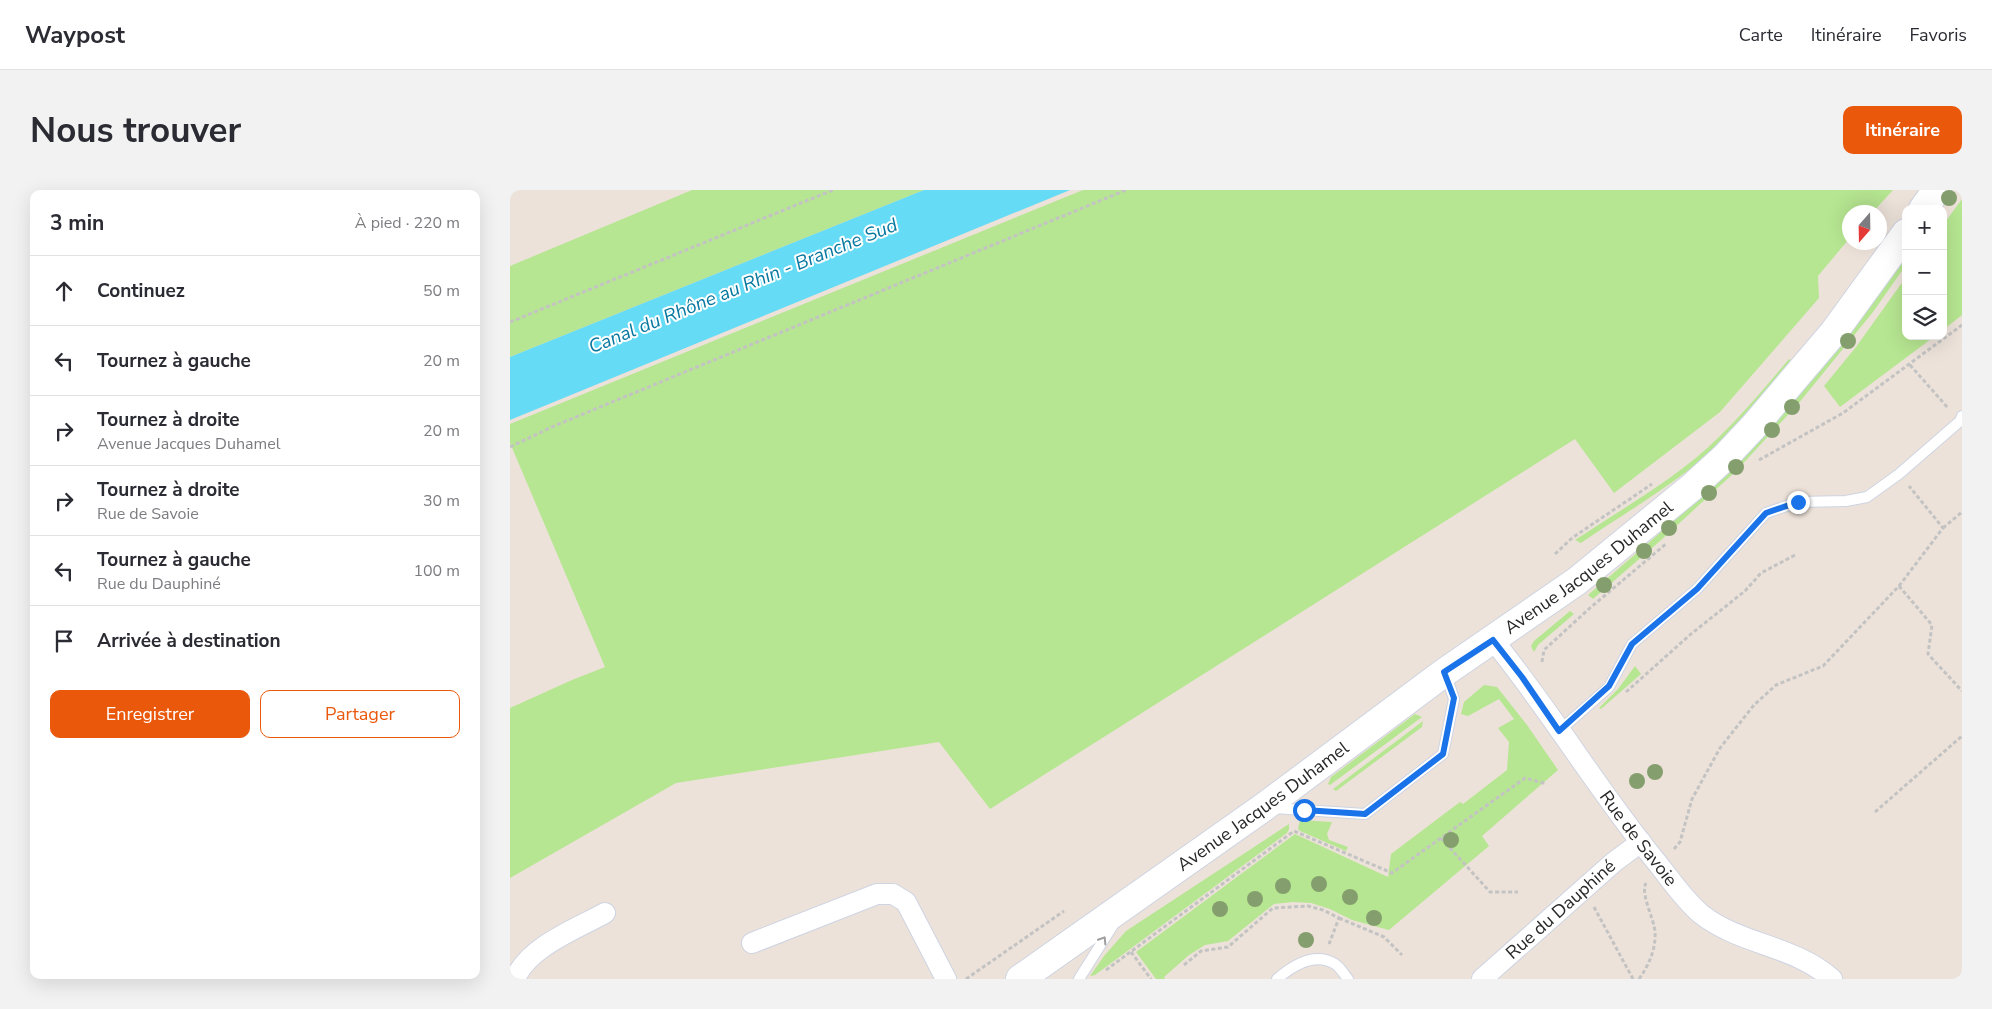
<!DOCTYPE html>
<html lang="fr">
<meta charset="utf-8">
<style>
body{margin:0;font-family:"Nunito Sans",sans-serif;background:#f2f2f3;color:#2b2b33}
.controls{position:absolute;right:15px;top:15px;display:grid;overflow:hidden;border-radius:10px;box-shadow:0 5px 20px #0002}
.controls button{width:45px;height:45px;display:grid;place-items:center;padding:0;border:0;border-bottom:1px solid #e1e1e2;background:#fff;color:#2b2b33;font:25px sans-serif}
.compass{position:absolute;left:1332px;top:15px;width:45px;height:45px;border-radius:50%;background:#fff;box-shadow:0 5px 20px #0002;rotate:200deg}
.stop{position:absolute;width:15px;height:15px;margin:-11px;border:4px solid #1a73e8;border-radius:50%;background:#fff}
.stop.end{background:#1a73e8;border-color:#fff;box-shadow:0 1px 5px #0008}
.list{margin:0;padding:0;list-style:none}
h2{display:flex;justify-content:space-between;align-items:center;height:65px;margin:0;padding:0 20px;font-size:21px}
h2 small{font-size:16px;font-weight:400;color:#7c7c81}
.list li{display:grid;grid-template-columns:32px 1fr auto;gap:15px;align-items:center;box-sizing:border-box;height:70px;padding:0 20px;border-top:1px solid #e1e1e2}
.list b{display:block;font-size:19px;white-space:nowrap}
.list p{margin:0;font-size:16px;white-space:nowrap;color:#7c7c81}
.list em{font-size:16px;font-style:normal;color:#7c7c81}
.actions{display:flex;gap:10px;padding:15px 20px}
.actions a{flex:1;padding:11px 0;border:1px solid #ea580c;border-radius:10px;text-align:center;font-size:18px;color:#ea580c}
.actions .main{background:#ea580c;color:#fff}
.icon{flex:none;width:28px;height:28px;fill:none;stroke:currentColor;stroke-width:2;stroke-linecap:round;stroke-linejoin:round}
.map{position:relative;flex:none;width:1452px;height:789px;overflow:hidden;border-radius:10px}
header{display:flex;align-items:center;gap:30px;box-sizing:border-box;height:70px;padding:0 25px;background:#fff;border-bottom:1px solid #e1e1e2}
header strong{font-size:24px}
nav{display:flex;gap:28px;margin-inline-start:auto;font-size:18px}
.intro{display:flex;align-items:center;justify-content:space-between;box-sizing:border-box;height:120px;padding:0 30px}
h1{margin:0;font-size:35px}
.button{padding:12px 22px;border-radius:10px;background:#ea580c;color:#fff;font-size:18px;font-weight:700}
main{display:flex;gap:30px;padding:0 30px}
aside{flex:1;background:#fff;border-radius:10px;box-shadow:0 5px 20px #0002}
.map>svg:first-child{display:block}
.green{fill:#b6e691}
.water{fill:#65dbf5}
.lines{fill:none;stroke-linecap:round;stroke-linejoin:round}
.lane-casing{stroke:#ced4e2;stroke-width:12}
.street-casing{stroke:#ced4e2;stroke-width:22}
.secondary-casing{stroke:#ced4e2;stroke-width:30}
.path{stroke:#c3c3c3;stroke-width:3;stroke-dasharray:4 2.5;stroke-linecap:butt}
.lane{stroke:#fff;stroke-width:10}
.street{stroke:#fff;stroke-width:20}
.secondary{stroke:#fff;stroke-width:28}
.tree{fill:#849f6d}
.oneway{stroke:#9e9e9e}
.route{stroke:#1a73e8;stroke-width:6}
.labels{text-anchor:middle;dominant-baseline:central;stroke-width:4;stroke-linejoin:round;paint-order:stroke}
.street-label{font-size:18px;fill:#282828;stroke:#fff}
.water-label{font-size:19px;font-style:italic;fill:#06789f;stroke:#fff}
</style>
<header>
<strong>Waypost</strong>
<nav><a>Carte</a><a>Itinéraire</a><a>Favoris</a></nav>
</header>
<div class="intro"><h1>Nous trouver</h1><a class="button">Itinéraire</a></div>
<main>
<aside>
<h2>3 min<small>À pied · 220 m</small></h2>
<ul class="list">
<li><svg class="icon" aria-label="ahead" viewBox="0 0 24 24"><path d="M12 20V5M6 11l6-6 6 6"/></svg><div><b>Continuez</b></div><em>50 m</em></li>
<li><svg class="icon" aria-label="left" viewBox="0 0 24 24"><path d="M17 20v-9H6M10 6l-5 5 5 5"/></svg><div><b>Tournez à gauche</b></div><em>20 m</em></li>
<li><svg class="icon" aria-label="right" viewBox="0 0 24 24"><path d="M7 20v-9h11M14 6l5 5-5 5"/></svg><div><b>Tournez à droite</b><p>Avenue Jacques Duhamel</p></div><em>20 m</em></li>
<li><svg class="icon" aria-label="right" viewBox="0 0 24 24"><path d="M7 20v-9h11M14 6l5 5-5 5"/></svg><div><b>Tournez à droite</b><p>Rue de Savoie</p></div><em>30 m</em></li>
<li><svg class="icon" aria-label="left" viewBox="0 0 24 24"><path d="M17 20v-9H6M10 6l-5 5 5 5"/></svg><div><b>Tournez à gauche</b><p>Rue du Dauphiné</p></div><em>100 m</em></li>
<li><svg class="icon" aria-label="arrive" viewBox="0 0 24 24"><path d="M6 21V4h12l-3 4 3 4H6"/></svg><div><b>Arrivée à destination</b></div></li>
</ul>
<div class="actions"><a class="main">Enregistrer</a><a>Partager</a></div>
</aside>
<div class="map">
<svg width="1452" height="789" viewBox="0 0 1452 789">
<rect width="100%" height="100%" fill="#ece2d9"/>
<path class="green" d="M182,0h232l-414,167v-91z
M573,0h810l-20,22h-23l-1,27 -31,37 1,22 -99,114 -106,81 -39,-54 -585,370 -51,-67 -263,41 -166,95v-170l62,-28 33,-13 -95,-224v-19z
M1452,9v116l-19,15v-105z
M1396,64v11l-33,47 -75,92 -62,67 -76,70 -67,58 -5,-4 110,-95 70,-71 43,-48 47,-57z
M1396,87v59h29l-95,71 -16,-21 32,-39z
M1279,169l5,3c-34,38 -67,79 -108,110 -33,25 -70,47 -105,71l-6,-3c36,-24 74,-46 108,-72 40,-30 73,-70 106,-109z
M1060,421l4,3 -36,31 -4,7 -3,-6 3,-5z
M1125,476l6,8 -40,35 -2,-1 19,-19z
M974,495l13,2 30,38 31,45 -76,66 7,10 -100,84 -37,-10 -22,-11 -19,-6 -18,-1 -19,2 -46,37 -23,4 -16,10 -25,22 1,2h-9l-20,-27 159,-118 93,43 3,-23 69,-52 3,2 44,-34 2,-28 -11,-14 16,-9 -15,-20 -31,17 -7,-2 3,-12z
M905,524l7,3 -92,68 -2,-1 3,-7z
M913,531l-1,6 -86,64 -3,-2z
M790,630l32,2 -5,12 2,6 19,7 -2,4 -46,-20 -2,-2z
M779,634v5l-2,4 -192,142 -5,1 14,-20 22,-25z"/>
<path class="water" d="M414,0h146l-560,230v-63z"/>
<g class="lines">
<g class="lane-casing">
<path id="lane" d="M1049,541l50,-44 23,-43 65,-55 69,-76 32,-11 48,-1 21,-4 32,-23 61,-53 2,-5
M763,618l92,6 78,-60 11,-55 -8,-24
M569,789l34,-54
M767,789c15,-13 37,-28 58,-15 5,3 9,10 13,15"/>
</g>
<g class="street-casing">
<g id="street">
<path id="s1" d="M983,450c57,70 104,149 161,219 15,18 29,40 47,55 39,31 93,31 131,65"/>
<path d="M242,753l125,-49h16l13,8 40,77"/>
<path d="M5,789c13,-32 61,-50 90,-66"/>
<path id="s2" d="M972,789l132,-117 27,-20"/>
</g>
</g>
<g class="secondary-casing">
<g id="secondary">
<path d="M1413,19l14,-19"/>
<path id="s3" d="M510,789l244,-172 181,-135 132,-91 115,-94 33,-30 30,-32 79,-93 72,-99"/>
</g>
</g>
<path class="path" d="M0,132l323,-132
M1400,175l38,43
M0,257l44,-21 572,-236
M1249,270l84,-47 119,-88
M1433,338l19,-16
M1045,364l17,-16 80,-54
M1389,396l44,-58 -34,-42
M1032,472l2,-12 46,-42 77,-65
M1116,502l65,-58 54,-43 16,-18 36,-19
M1365,622l87,-76
M931,648l49,54h28
M1164,659l6,-7 12,-43 28,-51 34,-43 22,-20 47,-19 76,-80 33,39 -4,29 34,37
M1084,717l39,72
M829,728l45,19 18,18
M621,762l20,27
M674,775l17,-14 27,-4 45,-39 35,-2 15,4 16,8 -10,26
M596,780l188,-139 98,42 133,-95 22,6
M456,789l98,-68
M1129,789c10,-14 17,-30 16,-47 -1,-14 -15,-38 -9,-49"/>
<use href="#lane" class="lane"/>
<use href="#street" class="street"/>
<use href="#secondary" class="secondary"/>
</g>
<g class="tree">
<circle cx="1439" cy="8" r="8"/>
<circle cx="1338" cy="151" r="8"/>
<circle cx="1282" cy="217" r="8"/>
<circle cx="1262" cy="240" r="8"/>
<circle cx="1226" cy="277" r="8"/>
<circle cx="1199" cy="303" r="8"/>
<circle cx="1159" cy="338" r="8"/>
<circle cx="1134" cy="361" r="8"/>
<circle cx="1094" cy="395" r="8"/>
<circle cx="1145" cy="582" r="8"/>
<circle cx="1127" cy="591" r="8"/>
<circle cx="941" cy="650" r="8"/>
<circle cx="809" cy="694" r="8"/>
<circle cx="773" cy="696" r="8"/>
<circle cx="840" cy="707" r="8"/>
<circle cx="745" cy="709" r="8"/>
<circle cx="710" cy="719" r="8"/>
<circle cx="864" cy="728" r="8"/>
<circle cx="796" cy="750" r="8"/>
</g>
<defs><path id="oneway-chevron" d="M-2-3.5L2.5 0L-2 3.5" fill="none" stroke-width="1.6" stroke-linecap="round" stroke-linejoin="round" transform="scale(1.25)"/></defs>
<use class="oneway" href="#oneway-chevron" transform="translate(593 750) rotate(-58)"/>
<g class="lines">
<path class="route" d="M794,620l61,4 78,-60 11,-56 -10,-26 49,-32 29,37 37,54 50,-45 23,-42 65,-55 69,-76 32,-11"/>
</g>
<g class="labels">
<g class="street-label">
<text stroke="none"><textPath href="#s3" startOffset="702">Avenue Jacques Duhamel</textPath></text>
<text stroke="none"><textPath href="#s3" startOffset="298">Avenue Jacques Duhamel</textPath></text>
<text stroke="none"><textPath href="#s1" startOffset="246">Rue de Savoie</textPath></text>
<text stroke="none"><textPath href="#s2" startOffset="105">Rue du Dauphiné</textPath></text>
</g>
<g class="water-label">
<text transform="translate(233 96) rotate(-22)">Canal du Rhône au Rhin - Branche Sud</text>
</g>
</g>
</svg>
<div class="controls">
<button>+</button>
<button>−</button>
<button><svg class="icon" aria-label="layers" viewBox="0 0 24 24"><path d="M12 4l9 5-9 5-9-5zM3 14l9 5 9-5"/></svg></button>
</div>
<svg class="compass" viewBox="-18 -18 36 36"><path d="M0-13l5 13h-10z" fill="#e53935"/><path d="M0 13l5-13h-10z" fill="#7c7c81"/></svg>
<div class="stop" style="left:794px;top:620px"></div>
<div class="stop end" style="left:1288px;top:312px"></div>
</div>
</main>
